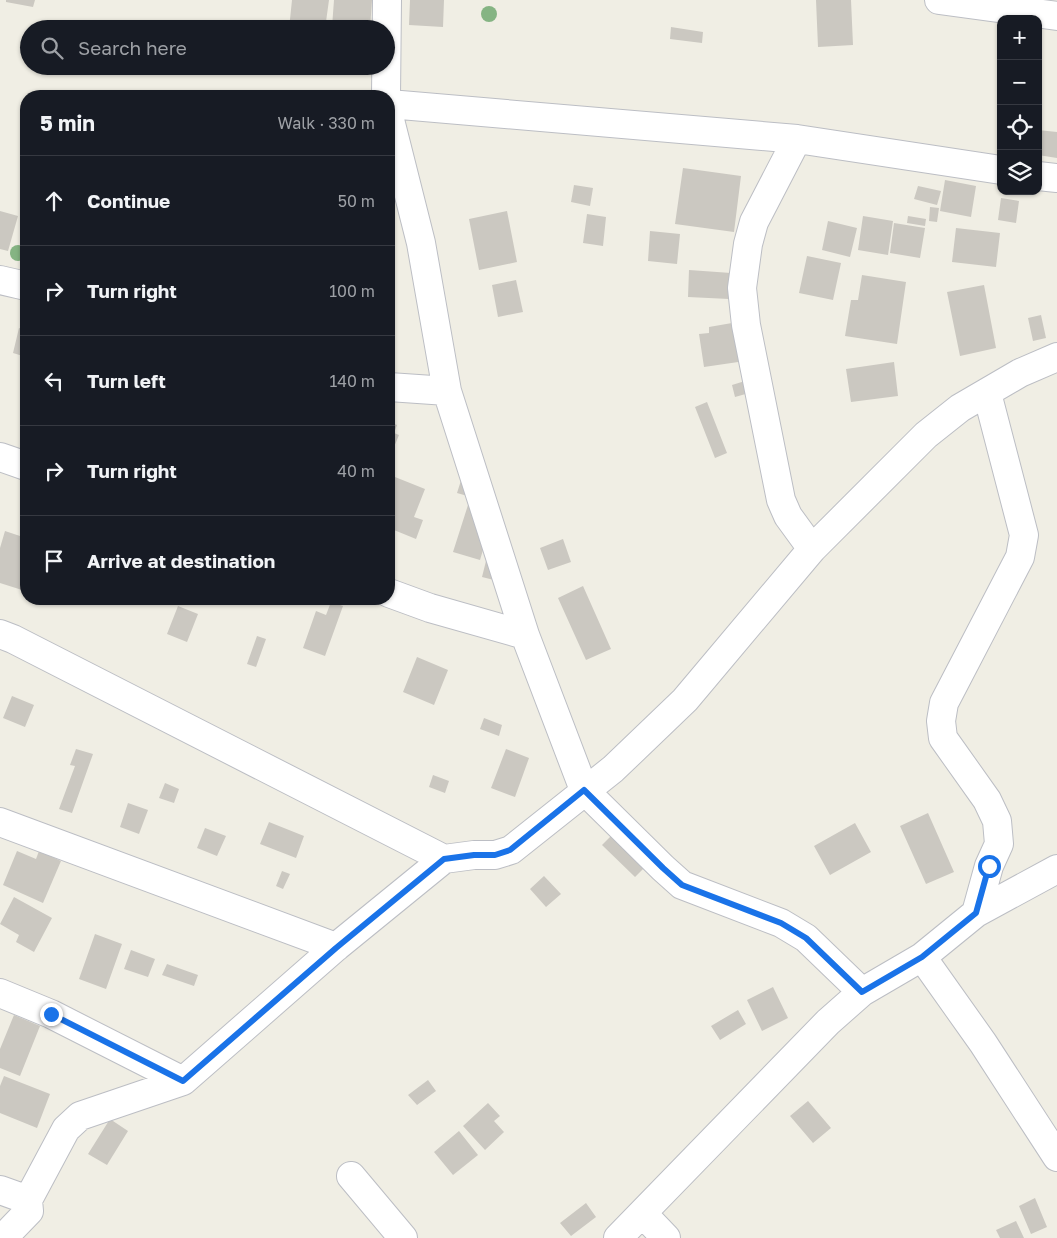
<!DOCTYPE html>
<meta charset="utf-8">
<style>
body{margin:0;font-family:"Golos Text",sans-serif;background:#242831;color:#f1f3f6}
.controls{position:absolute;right:15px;top:15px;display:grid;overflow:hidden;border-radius:10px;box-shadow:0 1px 4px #0004}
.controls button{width:45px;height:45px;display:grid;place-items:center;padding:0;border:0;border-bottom:1px solid #363941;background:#171b24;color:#f1f3f6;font:25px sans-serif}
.stop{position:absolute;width:15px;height:15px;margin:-11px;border:4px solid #1a73e8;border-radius:50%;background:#fff}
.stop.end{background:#1a73e8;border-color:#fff;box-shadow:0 1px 5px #0008}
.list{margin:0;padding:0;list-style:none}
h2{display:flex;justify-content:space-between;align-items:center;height:65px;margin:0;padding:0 20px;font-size:21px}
h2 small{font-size:16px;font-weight:400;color:#9ea1a6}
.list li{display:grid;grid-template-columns:32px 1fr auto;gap:15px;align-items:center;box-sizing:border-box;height:90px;padding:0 20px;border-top:1px solid #363941}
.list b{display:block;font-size:19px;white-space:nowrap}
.list em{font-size:16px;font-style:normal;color:#9ea1a6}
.icon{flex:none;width:28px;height:28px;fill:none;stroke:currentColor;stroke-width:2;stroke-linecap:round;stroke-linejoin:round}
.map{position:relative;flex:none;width:1057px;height:1238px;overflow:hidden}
.search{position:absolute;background:#171b24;box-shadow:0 1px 4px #0004;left:20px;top:20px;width:375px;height:55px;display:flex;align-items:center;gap:12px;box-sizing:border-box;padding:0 18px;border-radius:28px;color:#9ea1a6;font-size:19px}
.panel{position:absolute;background:#171b24;box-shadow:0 1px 4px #0004;left:20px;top:90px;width:375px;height:515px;border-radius:20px}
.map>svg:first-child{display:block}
.building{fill:#cbc8c1}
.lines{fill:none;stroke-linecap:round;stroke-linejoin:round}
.minor-casing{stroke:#bcbec4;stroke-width:30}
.minor{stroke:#fff;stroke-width:28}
.tree{fill:#85b483}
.route{stroke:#1a73e8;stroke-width:6}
</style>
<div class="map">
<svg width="1057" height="1238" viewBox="0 0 1057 1238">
<rect width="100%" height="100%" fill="#f0eee4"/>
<path class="building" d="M6,0h29l-2,7 -27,-5z
M292,0h37l-4,29h-36z
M334,0h38l-2,29 -38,-2z
M410,0h34l-1,27 -34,-2z
M816,0h35l2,45 -35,2z
M671,27l32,5 -1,11 -32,-4z
M1001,80v20h-2l-1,-19z
M1038,130l19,2v26l-19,-3z
M683,168l58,8 -7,56 -59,-8z
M945,180l31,6 -5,31 -31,-6z
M574,185l19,3 -3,18 -19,-4z
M918,186l23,5 -4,14 -23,-6z
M1001,198l18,3 -3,22 -18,-3z
M930,207l9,1 -2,14 -8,-1z
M0,211l18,5 -10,35 -8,-2z
M507,211l10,51 -38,8 -10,-51z
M587,214l19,3 -3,29 -20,-3z
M863,216l30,5 -5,34 -30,-5z
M908,216l18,3 -1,7 -18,-3z
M828,221l29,7 -7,29 -28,-7z
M894,223l31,5 -5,30 -30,-5z
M956,228l44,5 -4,34 -44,-5z
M650,231l30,3 -3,30 -29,-3z
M807,256l34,7 -8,37 -34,-7z
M689,270l42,3 -2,26 -41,-2z
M862,275l44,7 -9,62 -52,-8 6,-36h7z
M516,280l7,32 -25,5 -6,-32z
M984,285l12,63 -36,8 -13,-64z
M1041,315l5,23 -13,3 -5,-23z
M732,323l13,38 -41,6 -5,-33 10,-1v-6z
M19,328l7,2v27l-13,-4z
M894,362l4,34 -47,6 -5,-33z
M745,381l4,12 -14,4 -3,-12z
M707,402l20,51 -12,5 -20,-51z
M389,422l8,3 -3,8 5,2 -10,24z
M464,471l7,26 -14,-4z
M390,475l35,14 -11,28 9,3 -7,19 -27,-11v-49z
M468,505l26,8 -14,47 -27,-8z
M5,531l21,7v36l-4,16 -22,-7v-35z
M563,539l8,23 -23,8 -8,-22z
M486,561l28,6 -4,17 -28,-7z
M583,586l28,63 -25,11 -28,-62z
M331,602l12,4 -18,50 -22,-8 13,-37 10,4z
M178,606l20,8 -11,28 -20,-8z
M257,636l9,3 -10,28 -9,-3z
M417,657l31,13 -14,35 -31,-13z
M12,696l22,9 -9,22 -22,-9z
M484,718l18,7 -3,11 -19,-7z
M76,749l17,5 -21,59 -13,-4 16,-43 -5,-1z
M506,749l23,9 -14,39 -24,-9z
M433,775l16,6 -4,12 -16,-6z
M165,783l14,6 -5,14 -15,-5z
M128,803l20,7 -9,24 -19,-7z
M928,813l26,59 -28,12 -26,-58z
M269,822l35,14 -8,22 -36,-14z
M855,823l16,29 -41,23 -16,-29z
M205,828l21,8 -9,20 -20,-8z
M618,829l32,33 -15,15 -33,-32z
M17,851l19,8 3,-8 22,10 -18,42 -40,-18z
M282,871l8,3 -7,15 -7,-3z
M544,876l17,18 -15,13 -16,-18z
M14,897l38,21 -18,34 -18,-10 3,-7 -19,-11z
M95,934l27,10 -16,45 -27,-10z
M131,950l24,9 -7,18 -24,-8z
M167,964l31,11 -4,11 -32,-11z
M773,987l15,31 -26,13 -15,-31z
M738,1010l8,14 -26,16 -9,-14z
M14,1015l26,11 -20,50 -20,-8v-19z
M4,1076l46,18 -13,34 -37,-15v-27z
M428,1080l8,11 -19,14 -9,-10z
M808,1101l23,27 -18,15 -23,-27z
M488,1103l12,13 -6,5 10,11 -19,18 -22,-24z
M110,1119l18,12 -21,34 -19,-11z
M459,1131l19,24 -25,20 -19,-23z
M1035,1198l12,29 -16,7 -12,-28z
M586,1203l10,14 -25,19 -11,-13z
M1016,1221l8,17h-24l-4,-8z"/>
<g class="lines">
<g class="minor-casing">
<path id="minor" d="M939,0l118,16
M386,96l1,-96
M389,104l408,35 204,31
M389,116l32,127 26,148 78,244 59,155 79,78 19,17 99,38 25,15 56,54
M797,139l-43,83 -6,22 -6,44 4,37 35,175 7,16 24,33
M1038,176l19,2
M0,280l26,6
M389,387l58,4
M0,457l26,9
M389,593l41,15 95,27
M0,634l13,5 431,220
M0,822l336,125
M976,913l13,-47 10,-22 -2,-23 -10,-21 -44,-62 -2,-17 3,-18 76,-146 4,-22 -37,-142
M922,957l61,86 74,114
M0,993l51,21 132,67
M351,1176l52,62
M0,1190l28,10
M643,1214l23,24
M3,1238l26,-27 -1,-11 38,-71 14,-13 103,-35 153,-134 108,-88 30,-4h21l16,-5 102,-81 72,-69 127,-151 114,-114 34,-27 60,-35 37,-16
M618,1238l210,-216 34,-30 60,-35 54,-44 81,-44"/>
</g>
<use href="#minor" class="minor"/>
</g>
<g class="tree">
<circle cx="489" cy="14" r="8"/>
<circle cx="18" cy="253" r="8"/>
</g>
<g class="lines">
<path class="route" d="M51,1014l132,67 153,-133 108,-89 30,-4h21l15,-5 74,-60 79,78 19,17 99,38 25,15 56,54 60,-35 54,-44 13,-47"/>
</g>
</svg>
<div class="controls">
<button>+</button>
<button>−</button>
<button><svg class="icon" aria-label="locate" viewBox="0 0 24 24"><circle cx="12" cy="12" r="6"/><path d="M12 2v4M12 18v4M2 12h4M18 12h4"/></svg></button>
<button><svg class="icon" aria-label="layers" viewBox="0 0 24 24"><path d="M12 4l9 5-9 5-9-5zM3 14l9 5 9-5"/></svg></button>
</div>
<div class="stop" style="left:989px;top:866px"></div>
<div class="stop end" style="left:51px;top:1014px"></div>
<div class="search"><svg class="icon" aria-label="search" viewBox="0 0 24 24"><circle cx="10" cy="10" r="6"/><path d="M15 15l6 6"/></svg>Search here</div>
<section class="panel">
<h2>5 min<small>Walk · 330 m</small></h2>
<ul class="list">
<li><svg class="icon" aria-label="ahead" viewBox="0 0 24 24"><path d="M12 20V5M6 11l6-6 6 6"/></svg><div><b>Continue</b></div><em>50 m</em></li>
<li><svg class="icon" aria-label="right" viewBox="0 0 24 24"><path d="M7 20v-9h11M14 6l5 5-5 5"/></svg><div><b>Turn right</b></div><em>100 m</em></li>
<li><svg class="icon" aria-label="left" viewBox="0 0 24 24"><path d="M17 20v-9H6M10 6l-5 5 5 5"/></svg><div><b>Turn left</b></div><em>140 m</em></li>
<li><svg class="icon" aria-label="right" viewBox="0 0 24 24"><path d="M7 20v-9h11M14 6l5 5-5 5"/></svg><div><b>Turn right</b></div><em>40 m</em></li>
<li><svg class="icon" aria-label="arrive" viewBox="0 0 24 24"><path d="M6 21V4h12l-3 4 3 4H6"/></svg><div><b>Arrive at destination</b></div></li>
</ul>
</section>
</div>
